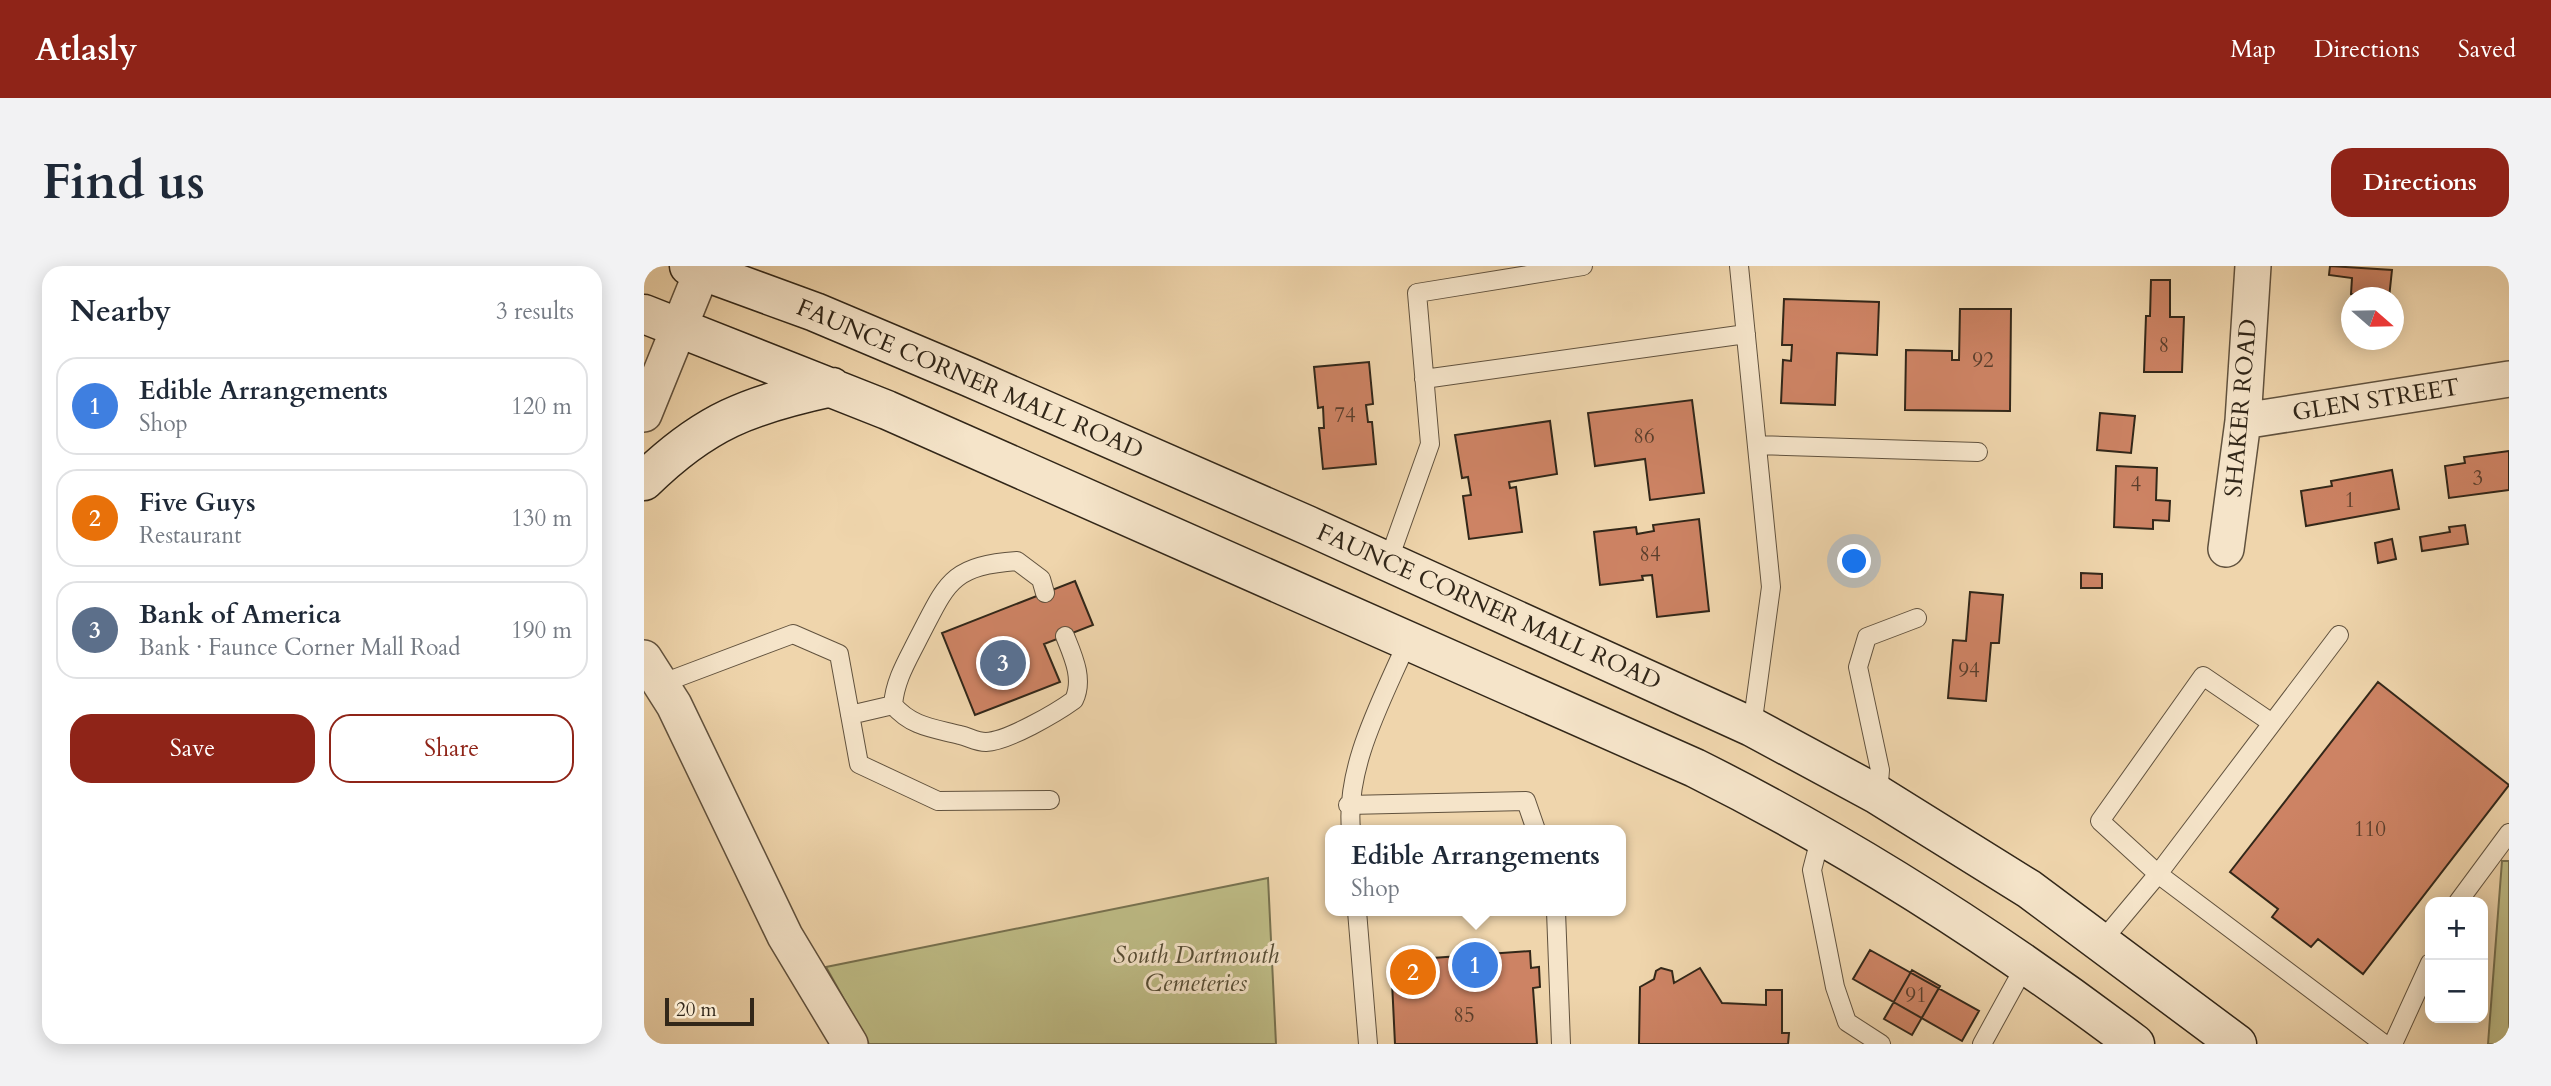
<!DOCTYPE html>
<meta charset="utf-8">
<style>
body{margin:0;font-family:Cardo,serif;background:#f2f2f3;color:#1f2937}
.controls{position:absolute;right:21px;bottom:21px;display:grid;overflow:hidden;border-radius:14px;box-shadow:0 4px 18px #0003}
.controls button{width:63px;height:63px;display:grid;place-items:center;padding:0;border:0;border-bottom:2px solid #e0e1e3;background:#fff;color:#1f2937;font:35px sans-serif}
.compass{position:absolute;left:1697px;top:21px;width:63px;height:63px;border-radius:50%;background:#fff;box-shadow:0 4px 18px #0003;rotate:110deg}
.scale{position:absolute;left:21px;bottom:18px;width:89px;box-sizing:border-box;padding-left:7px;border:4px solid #322719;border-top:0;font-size:19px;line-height:24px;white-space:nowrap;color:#322719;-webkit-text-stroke:5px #f5e4c9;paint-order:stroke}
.you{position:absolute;left:1211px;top:296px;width:24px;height:24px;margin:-18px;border:5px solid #fff;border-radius:50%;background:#1a73e8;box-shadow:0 0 0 10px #1a73e833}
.badge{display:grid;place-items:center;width:46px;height:46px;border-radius:50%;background:#8f2418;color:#fff;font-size:23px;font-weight:700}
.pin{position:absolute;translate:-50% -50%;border:4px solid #fff;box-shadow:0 2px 7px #0006}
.popup{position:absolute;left:681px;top:559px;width:301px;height:91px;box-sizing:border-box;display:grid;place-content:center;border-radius:14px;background:#fff;filter:drop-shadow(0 2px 5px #0005);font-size:23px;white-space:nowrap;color:#747a83}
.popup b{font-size:26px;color:#1f2937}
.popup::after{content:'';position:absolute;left:50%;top:100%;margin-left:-14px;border:14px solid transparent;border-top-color:#fff}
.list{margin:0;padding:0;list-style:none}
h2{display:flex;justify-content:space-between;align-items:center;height:91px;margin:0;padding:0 28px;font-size:30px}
h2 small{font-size:23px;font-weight:400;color:#747a83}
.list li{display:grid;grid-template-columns:46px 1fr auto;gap:21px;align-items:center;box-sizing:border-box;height:98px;margin:0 14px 14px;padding:0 14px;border:2px solid #e0e1e3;border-radius:21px}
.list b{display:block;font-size:26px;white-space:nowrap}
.list p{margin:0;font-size:23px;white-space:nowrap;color:#747a83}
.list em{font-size:23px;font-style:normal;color:#747a83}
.actions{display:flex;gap:14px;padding:21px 28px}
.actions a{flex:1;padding:16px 0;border:2px solid #8f2418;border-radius:21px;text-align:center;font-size:24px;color:#8f2418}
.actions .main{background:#8f2418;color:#fff}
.map{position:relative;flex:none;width:1865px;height:778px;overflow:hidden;border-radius:21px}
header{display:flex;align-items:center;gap:42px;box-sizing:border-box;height:98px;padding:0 35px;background:#8f2418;color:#fff}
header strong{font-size:33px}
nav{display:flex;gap:38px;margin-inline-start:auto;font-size:24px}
.intro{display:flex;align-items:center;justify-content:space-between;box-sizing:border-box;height:168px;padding:0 42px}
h1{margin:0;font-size:49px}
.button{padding:18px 32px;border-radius:21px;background:#8f2418;color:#fff;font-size:24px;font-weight:700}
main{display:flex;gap:42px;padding:0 42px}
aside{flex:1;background:#fff;border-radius:21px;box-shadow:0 4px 18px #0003}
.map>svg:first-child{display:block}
.green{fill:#bebc86;stroke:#787250;stroke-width:2}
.building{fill:#cd8364;stroke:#322719;stroke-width:2}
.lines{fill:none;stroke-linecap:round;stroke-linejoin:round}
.lane-casing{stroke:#61523e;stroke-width:20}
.street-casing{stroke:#61523e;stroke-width:38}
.secondary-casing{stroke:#322719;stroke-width:41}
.lane{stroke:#f5e4c9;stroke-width:18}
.street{stroke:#f5e4c9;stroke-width:35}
.secondary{stroke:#f5e4c9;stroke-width:38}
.labels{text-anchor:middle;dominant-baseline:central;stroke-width:6;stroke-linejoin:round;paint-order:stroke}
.number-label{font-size:21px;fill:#593e2c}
.street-label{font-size:24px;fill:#322719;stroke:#f5e4c9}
.park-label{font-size:24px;font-style:italic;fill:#554c34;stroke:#f5e4c9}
</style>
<header>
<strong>Atlasly</strong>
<nav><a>Map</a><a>Directions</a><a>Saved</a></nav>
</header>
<div class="intro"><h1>Find us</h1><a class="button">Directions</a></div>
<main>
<aside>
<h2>Nearby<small>3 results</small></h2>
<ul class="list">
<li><span class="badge" style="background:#3f7fe0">1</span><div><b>Edible Arrangements</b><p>Shop</p></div><em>120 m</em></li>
<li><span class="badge" style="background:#e8710a">2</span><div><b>Five Guys</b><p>Restaurant</p></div><em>130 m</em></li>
<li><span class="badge" style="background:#5c6f8a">3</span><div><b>Bank of America</b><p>Bank · Faunce Corner Mall Road</p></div><em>190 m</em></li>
</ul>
<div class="actions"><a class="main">Save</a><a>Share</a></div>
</aside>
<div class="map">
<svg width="1865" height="778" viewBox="0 0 1865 778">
<rect width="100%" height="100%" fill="#efd5ac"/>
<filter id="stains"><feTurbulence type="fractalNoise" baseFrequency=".00286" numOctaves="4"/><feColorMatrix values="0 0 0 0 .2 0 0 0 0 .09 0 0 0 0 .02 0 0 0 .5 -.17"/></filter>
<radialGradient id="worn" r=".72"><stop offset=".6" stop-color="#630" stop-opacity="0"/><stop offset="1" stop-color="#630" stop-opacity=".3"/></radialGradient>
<path class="green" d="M1858,595h7v183h-21z
M624,612l8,166h-407l-43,-77z"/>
<path class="building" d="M1686,0l62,4 -3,28 -38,-4 1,-16 -23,-3z
M1507,14h19v37h14l-2,55h-38l2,-56h4z
M1140,33l95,3 -2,53 -40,-2 -2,52 -54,-2 2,-43 8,1 1,-16h-10z
M1316,43h51l-1,102 -105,-1 1,-60 46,1v9h7z
M725,96l4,42 -7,1 2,17h4l4,42 -53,5 -4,-41h5l-1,-21 -5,1 -4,-41z
M1048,134l12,93 -54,7 -5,-41 -50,7 -7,-53z
M1456,147l35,3 -4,37 -34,-3z
M906,155l7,53 -48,8 1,6 6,-1 6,45 -53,7 -6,-43 8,-1 -3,-18 -6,1 -7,-43z
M1865,185v39l-60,8 -4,-32 20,-3 -1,-6z
M1472,200l41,2 -1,32 14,1 -1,20 -16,-1v9l-39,-2z
M1748,204l7,39 -93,17 -5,-35 31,-5 -1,-5z
M1055,253l10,92 -52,6 -5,-42 -10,1 1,4 -43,5 -6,-53 42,-5 1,7 17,-3 -1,-6z
M1821,259l3,19 -46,7 -2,-14 30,-5 -1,-5z
M1748,273l4,20 -18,4 -3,-20z
M1437,307l21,1v14h-21z
M431,315l18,44 -49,19 16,38 -85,33 -33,-82z
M1326,326l33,3 -4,48h-8l-5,58 -38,-3 5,-58 13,1z
M1734,416l131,103 -146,189 -45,-35 -7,8 -39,-30 6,-8 -48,-37z
M1226,684l109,61 -17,30 -109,-62z
M886,685l1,17 8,-1 1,20 -7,1 4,56h-142l-4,-83z
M1017,702l11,3 2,12 26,-15 22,35 44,2v-15h16v43h7l-1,11h-149l1,-57 14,-8 2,-8z
M1268,704l28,16 -28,49 -28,-16z"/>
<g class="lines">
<g class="lane-casing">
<path id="lane" d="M1095,0l32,321 -19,140
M780,113l322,-45
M1113,179l221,7
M744,296l42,-118 -13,-151 166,-27
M401,327l-4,-14 -24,-18c-68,5 -70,23 -99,78 -11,22 -23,41 -25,66 19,22 40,23 67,30 9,2 16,7 26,7 22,-1 70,-29 88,-42 10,-21 -1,-44 -9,-64
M19,417l130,-49 46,20 20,110 79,37 112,-1
M206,449l43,-10
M1628,457l-69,-47 -103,145 58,53 181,-239
M1234,529l2,-25 -22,-103 9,-30 50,-19
M704,539l178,-4 10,29
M707,564c-6,-65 32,-131 57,-190
M1177,569l-9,35 23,117 12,35 34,22
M1814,636l51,-69
M713,645l11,133
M912,645l5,133
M1458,675l56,-67 226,170
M1338,778l44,-80
M1749,778l37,-81"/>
</g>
<g class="street-casing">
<path id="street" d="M0,148l58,-143
M1599,155l266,-42
M1582,283l17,-128 10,-155
M0,392l30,47 111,231 65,108"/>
</g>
<g class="secondary-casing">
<path id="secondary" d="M45,0l126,46 154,65 338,148 445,202 126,68 151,94 208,155
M0,48l243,96 808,358c156,78 301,171 440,276
M0,215c61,-60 105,-76 188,-94"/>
</g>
<use href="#lane" class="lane"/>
<use href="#street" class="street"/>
<use href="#secondary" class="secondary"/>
</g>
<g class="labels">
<g class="number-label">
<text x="1520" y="79">8</text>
<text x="1339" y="94">92</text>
<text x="701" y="149">74</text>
<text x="1000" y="170">86</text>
<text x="1834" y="212">3</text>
<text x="1492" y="218">4</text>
<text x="1706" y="234">1</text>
<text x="1006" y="288">84</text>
<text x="1325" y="404">94</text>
<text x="1726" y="563">110</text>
<text x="1272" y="729">91</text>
<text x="820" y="749">85</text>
</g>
<g class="street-label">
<text transform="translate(326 113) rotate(23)">FAUNCE CORNER MALL ROAD</text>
<text transform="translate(1732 134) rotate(-9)">GLEN STREET</text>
<text transform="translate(1597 142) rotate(-85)">SHAKER ROAD</text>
<text transform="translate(845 341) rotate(24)">FAUNCE CORNER MALL ROAD</text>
</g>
<g class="park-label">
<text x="552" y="689">South Dartmouth<tspan x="552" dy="28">Cemeteries</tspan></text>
</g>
</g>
<rect width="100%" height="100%" filter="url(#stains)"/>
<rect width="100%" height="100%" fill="url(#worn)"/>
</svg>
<div class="controls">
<button>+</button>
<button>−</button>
</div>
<svg class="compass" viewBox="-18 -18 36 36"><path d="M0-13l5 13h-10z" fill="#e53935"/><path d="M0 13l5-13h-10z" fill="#747a83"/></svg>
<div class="scale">20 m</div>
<div class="you"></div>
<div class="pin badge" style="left:831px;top:699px;background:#3f7fe0">1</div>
<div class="popup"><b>Edible Arrangements</b>Shop</div>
<div class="pin badge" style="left:769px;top:706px;background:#e8710a">2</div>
<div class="pin badge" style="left:359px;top:397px;background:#5c6f8a">3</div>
</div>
</main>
